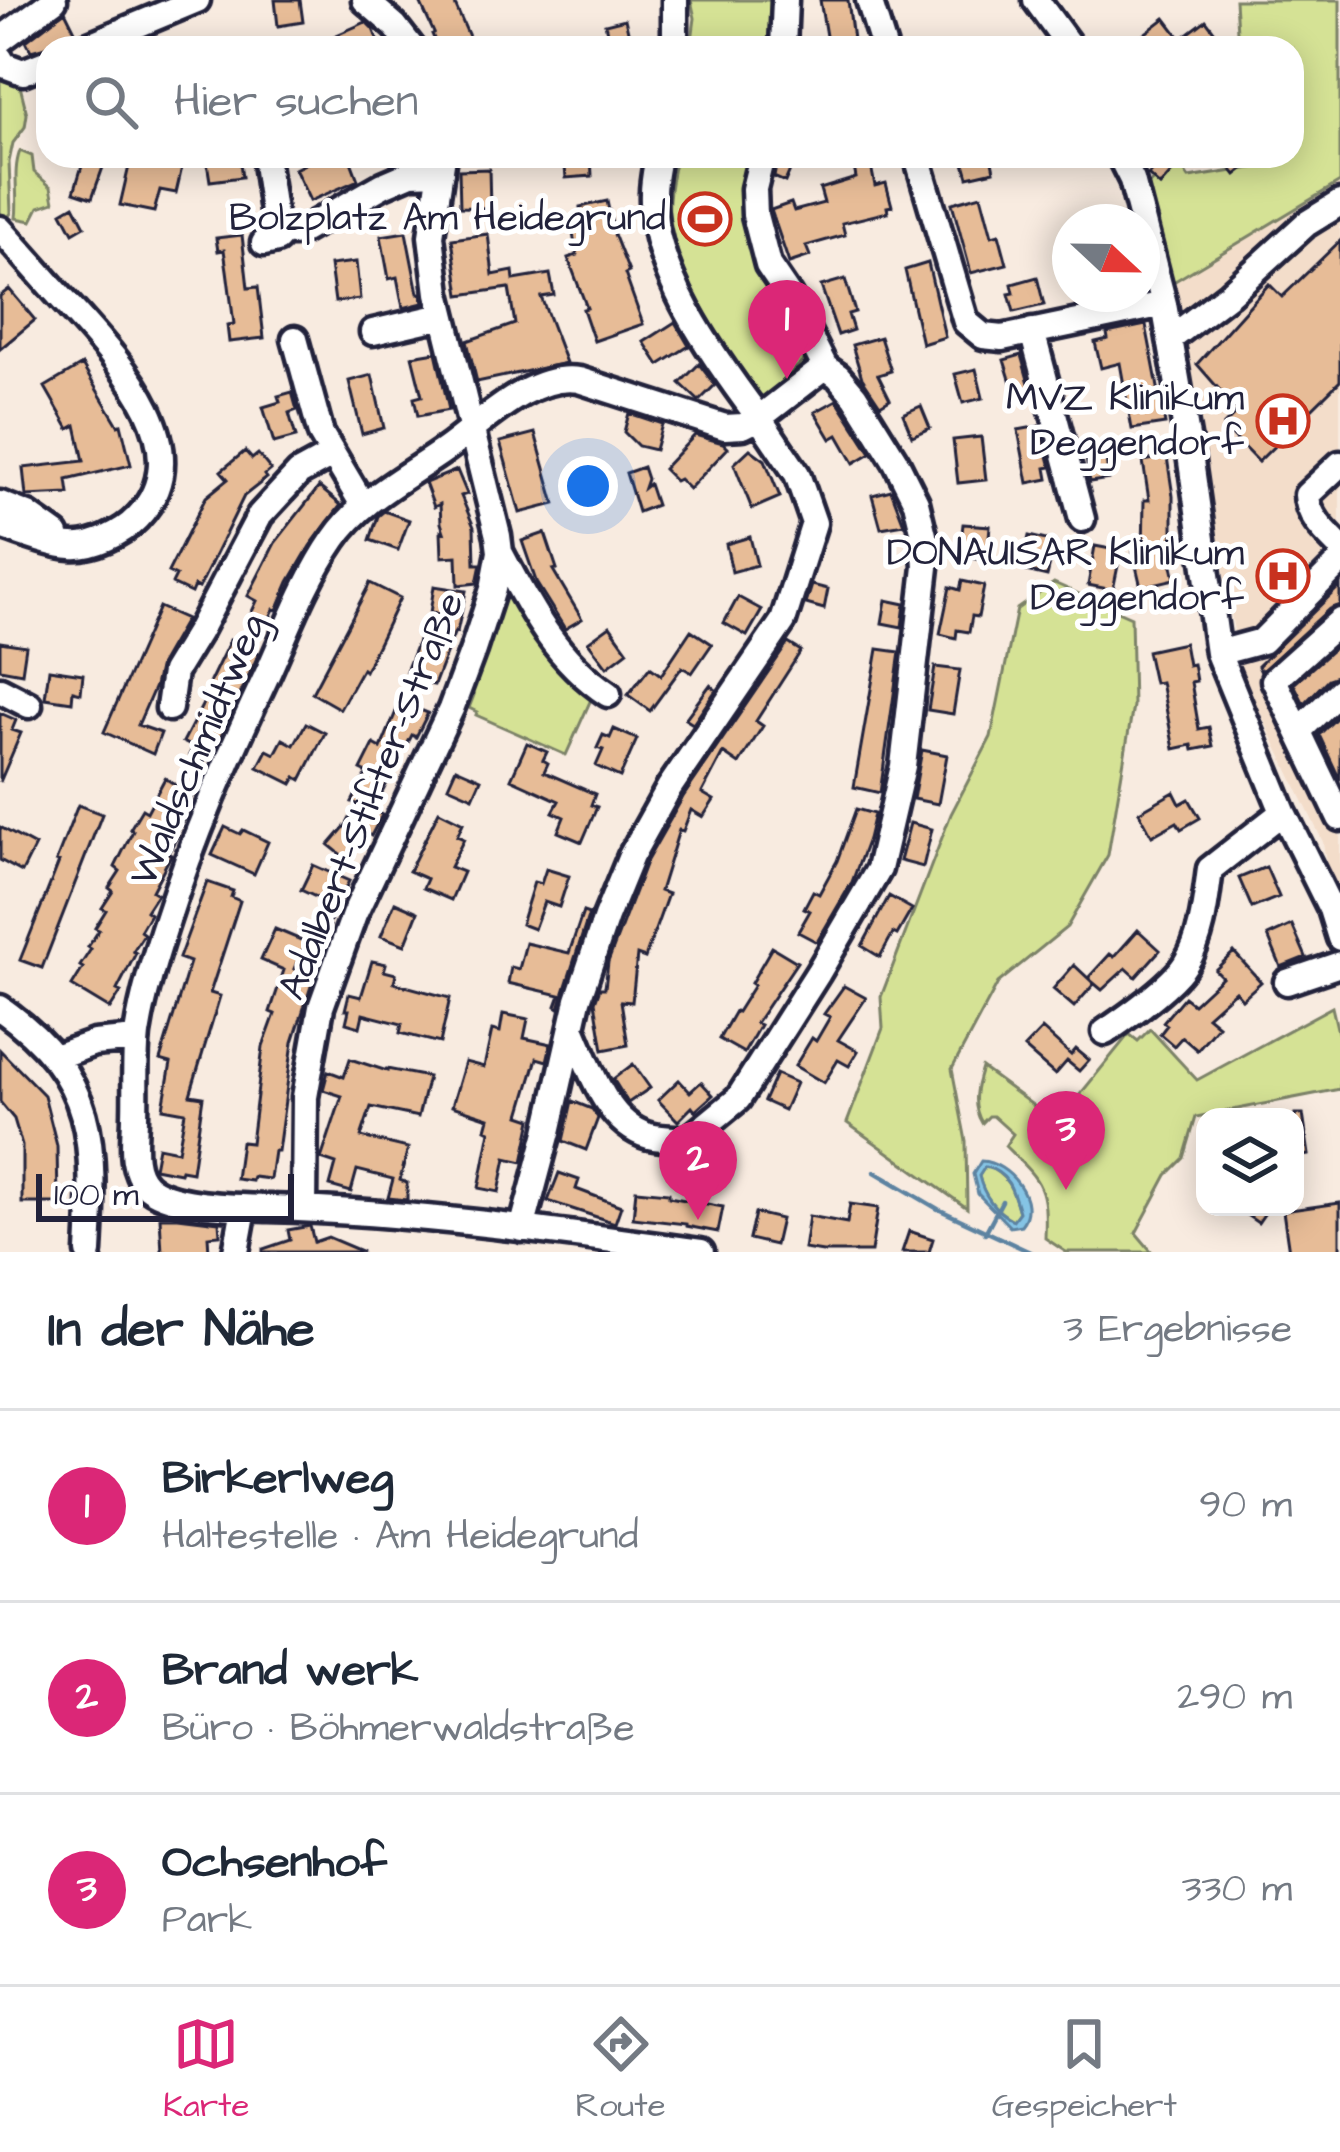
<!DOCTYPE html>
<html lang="de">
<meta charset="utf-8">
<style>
body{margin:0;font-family:"Architects Daughter",sans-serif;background:#f6f6f7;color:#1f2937}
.controls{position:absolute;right:36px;bottom:36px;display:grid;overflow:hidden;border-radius:24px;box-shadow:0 6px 30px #0003}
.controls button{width:108px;height:108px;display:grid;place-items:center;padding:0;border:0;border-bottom:3px solid #e0e1e3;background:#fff;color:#1f2937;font:60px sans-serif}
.compass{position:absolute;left:1052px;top:204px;width:108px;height:108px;border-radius:50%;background:#fff;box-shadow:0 6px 30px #0003;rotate:112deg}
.scale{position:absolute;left:36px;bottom:30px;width:258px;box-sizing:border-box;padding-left:12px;border:6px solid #22223b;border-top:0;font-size:33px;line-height:42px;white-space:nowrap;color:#22223b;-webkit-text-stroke:9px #fff;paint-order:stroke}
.you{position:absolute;left:588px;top:486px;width:42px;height:42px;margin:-30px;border:9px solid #fff;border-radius:50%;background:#1a73e8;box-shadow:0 0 0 18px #1a73e833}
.badge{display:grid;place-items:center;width:78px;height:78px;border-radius:50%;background:#db2777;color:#fff;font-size:39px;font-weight:700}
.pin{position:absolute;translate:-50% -99px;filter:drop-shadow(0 3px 6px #0008)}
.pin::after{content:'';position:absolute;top:63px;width:42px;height:36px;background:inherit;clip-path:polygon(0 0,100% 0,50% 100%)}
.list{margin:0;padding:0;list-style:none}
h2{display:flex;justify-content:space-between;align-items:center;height:156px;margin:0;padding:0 48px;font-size:51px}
h2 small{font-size:39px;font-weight:400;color:#747a83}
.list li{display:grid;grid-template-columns:78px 1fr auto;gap:36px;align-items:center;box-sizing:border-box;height:192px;padding:0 48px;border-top:3px solid #e0e1e3}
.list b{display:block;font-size:45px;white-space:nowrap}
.list p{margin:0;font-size:39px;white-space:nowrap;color:#747a83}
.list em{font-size:39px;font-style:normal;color:#747a83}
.icon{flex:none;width:66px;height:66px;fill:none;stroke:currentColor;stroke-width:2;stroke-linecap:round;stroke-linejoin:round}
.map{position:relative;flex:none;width:1340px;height:1252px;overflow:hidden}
.search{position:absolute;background:#fff;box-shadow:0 6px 30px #0003;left:36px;right:36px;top:36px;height:132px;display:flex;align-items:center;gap:30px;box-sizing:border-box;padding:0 42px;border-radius:36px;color:#747a83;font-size:45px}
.sheet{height:732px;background:#fff}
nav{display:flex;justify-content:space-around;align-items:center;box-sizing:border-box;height:168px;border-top:3px solid #e0e1e3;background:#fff;font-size:33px;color:#747a83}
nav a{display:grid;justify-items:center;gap:6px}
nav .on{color:#db2777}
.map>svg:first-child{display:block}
.built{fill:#f3ddca}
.green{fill:#d5e295;stroke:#7c8268;stroke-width:3}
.water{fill:#85c4e5;stroke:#5d83a1;stroke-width:3;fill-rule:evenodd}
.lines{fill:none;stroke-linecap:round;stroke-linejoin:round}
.stream{stroke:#5d83a1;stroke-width:4.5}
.building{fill:#e7bc97;stroke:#22223b;stroke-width:3}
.minor-casing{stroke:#22223b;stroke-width:33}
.minor{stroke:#fff;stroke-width:24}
.labels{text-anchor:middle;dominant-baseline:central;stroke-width:10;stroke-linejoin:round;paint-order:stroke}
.poi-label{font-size:39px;fill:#22223b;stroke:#fff;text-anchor:end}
.street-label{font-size:39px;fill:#22223b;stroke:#fff}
</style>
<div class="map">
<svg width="1340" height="1252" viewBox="0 0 1340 1252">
<rect width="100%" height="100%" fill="#f8ebe0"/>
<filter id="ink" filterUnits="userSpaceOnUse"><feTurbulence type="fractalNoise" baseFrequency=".00833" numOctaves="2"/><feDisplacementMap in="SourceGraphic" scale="24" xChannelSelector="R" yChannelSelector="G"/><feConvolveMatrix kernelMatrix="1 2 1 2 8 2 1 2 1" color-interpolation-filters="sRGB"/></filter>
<g filter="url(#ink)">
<path class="built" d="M1340,182v719l-13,-32 -4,-27 -82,-170 -54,-318 -17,-70z"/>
<path class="green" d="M691,0h88l-3,48h-85l4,-30z
M1235,0h105v182l-170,102 -22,-99 28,-26 13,19 75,-12 8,-10h20v-108h-54z
M0,79l20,7 7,28 -2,13 -12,16 -4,19 2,51 -5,7h-6z
M20,151l12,5 2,16 17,15 3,15 -15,5 -7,14 -16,-3c3,-23 -4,-46 4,-67z
M676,156h80l-6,33 61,165 -52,48c-33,-60 -82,-119 -90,-189 -2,-18 4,-39 7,-57z
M1054,583l77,34 2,89 -25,149 -41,72 -69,56 -46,86 14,72 1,67 -120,-85 36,-95 -2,-31 70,-183 40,-77 26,-128z
M511,596l60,80 21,21 -26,58 -90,-40 1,-3 -8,-4 5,-13 -4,-3 35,-94z
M1332,1007l8,34v48l-144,28 -12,41 -17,17 -31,58 16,19h-86l-21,-14c2,-53 -3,-55 -40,-92l8,-12 -20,-18h-4l-7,7c-11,-18 -6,-36 0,-55l75,55 72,-89 9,7 12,-12 47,51z
M985,1166c23,8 28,24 34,46l-6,8c-18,-9 -30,-25 -34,-44z"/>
<path class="water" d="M981,1161c27,1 60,40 40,64l-11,2 -32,-33 -5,-20zM985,1167c23,5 28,23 34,45l-6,8c-18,-8 -30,-26 -34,-44z"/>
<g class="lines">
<path class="stream" d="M875,1172l63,37 92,43
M985,1233l17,-32"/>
</g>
<path class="building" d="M275,0h25l3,22 -25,4z
M419,0h34l21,48h-36l-6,-14 2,-1z
M820,0h28l6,48h-26z
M65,11l11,22 -8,6 -2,9 -17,-2 -18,5 -5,-10z
M1165,18l16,21 25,-19 21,28h-101z
M625,19l7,29h-21l-6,-24z
M366,22l7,7 8,19h-74z
M85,156h22l-15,42 -18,-6z
M206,156h33l3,21 -32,4z
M321,156h28l9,24 -48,21 -15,-32z
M564,156h27l1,20 -26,2z
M778,156h18l-11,26 -11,-5z
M852,156h17l6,30 11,-3 6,23 -5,1 1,5 -46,11 3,12 -39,11 4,10 -21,7 -18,-53 20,-7 3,8 30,-8 -4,-14 36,-11z
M962,156h29l3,15 -26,6z
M1165,156h21l-26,30 -12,-11z
M1221,156h39l-24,19z
M130,162l30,7 2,-6 20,4 -6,26 -16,-3 -6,22 -34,-7z
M489,169l1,39 -30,-1 -1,-37z
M981,195l11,41 7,-2 8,30 -36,9 -19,-70z
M607,201l7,33 15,38 -4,2 18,50 -49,17 -11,-32 4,-1 -19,-50 9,-3 -6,-32 10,-1 -1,-15z
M74,205l11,21 -12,7 -11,-21z
M406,232l12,61h3l2,10 -20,5 -6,-31 -8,2 -8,-43z
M488,234l5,41 20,-4 1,9 36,-6 4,21 -13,2 25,66 -89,19 -10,-41 48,-17 -6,-36 -49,7 -8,-56z
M242,235l6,53 10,-1 6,51 -35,4 -2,-17 7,-1 -7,-54 -3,-20 -6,1 -2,-13z
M1340,241v140l-82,81 -35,-36 15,-15 -41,-47 72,-80 13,13z
M356,262l4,37 -25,3 -5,-37z
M928,263l17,74 -23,7 -17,-74z
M1037,277l7,28 -30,7 -5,-18 5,-1 -2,-9z
M845,279l10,33 -7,2 5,16 -15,5 -17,-49z
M9,289l26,31 -35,29v-53z
M675,322l14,24 -30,19 -15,-23z
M1146,325l19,99 -33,5 -12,-66 -19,5 -6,-26 13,-3 -1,-6z
M880,337l11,34 -13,4 12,24 -10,6 -18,-27 -10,-33z
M436,352l13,58 -31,6 -4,-18 8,-2 -10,-40z
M1021,355l10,35 -16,5 -11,-35z
M699,364l16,21 -16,16 -19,-18z
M82,365l36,60 3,-1 10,41 -64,15 2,14 -43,2 -3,-28 61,-7 -8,-36 -7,4 -24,-42z
M976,369l7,29 -20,5 -8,-29z
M372,375l12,53 -22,6 -13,-53z
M292,392l5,18 -8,3 7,24 -22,6 -11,-36 17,-5 -2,-6z
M837,400l34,53 -17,10 -16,-28 -7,4 -16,-27z
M921,406l9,22 -18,8 -9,-22z
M629,413l33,11 -7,26 -17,-4 -14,-14z
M1040,426l11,41 -5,1 2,11 -20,4 -10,-53z
M535,433l20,71 -35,9 -20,-71z
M695,435l28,8 5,5 -39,41 -10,-10 -4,2 -12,-12z
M981,437l5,43 -28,3 -5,-43z
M1104,448l5,31 -19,3 -5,-31z
M750,449l15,11 15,37 -28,12 -18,-45z
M245,451l7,8 6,-5 13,16 -6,5 2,3 -23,18 -45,92 -5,-2 -3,7 -19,-9 4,-8 -8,-4 38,-75 22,-18 -7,-8z
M1167,457l6,39v43h-7l9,40 -34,8 -8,-34 10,2 1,-55h5l-6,-39z
M643,467l4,12 -3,9 5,-4 7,21 -18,7 -12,-39z
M457,470l10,24 -6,2 13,31 1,37h6l-4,19 -19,2 -1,-29 -15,1 -1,-26 3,1 -3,-9 -1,-19 -6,3 -9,-24z
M319,487l22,18 -31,41 -21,36 -12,28 -3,-1 -10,21 -17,-8 10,-21 -9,-5 27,-53z
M891,490l13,34 -23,4 -9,-33z
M384,511l25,9 -11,30 -28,-10 8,-24z
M963,524l27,2 -3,34 -28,-3z
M545,533l12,36 -4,1 29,49 -17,10 -28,-45 -15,-43z
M1029,536l26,6 -8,34 -26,-6z
M750,537l7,28 -25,7 -6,-28z
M1095,546l26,5 -8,39 -25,-5z
M962,581l22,5 -6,31 -6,-1 -3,16 -12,-2 -1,8 -16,-4 10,-47 10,3z
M370,583l30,15 -35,73 -3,-2 -22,40 -28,-16z
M812,585l16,4 -4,20 -18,-5z
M434,586l32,5 -9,41 -2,-1 -21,54 -6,-1v-5l-22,-8 12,-30 16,7 5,-34 -9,-1z
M1340,586v19l-11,4 -68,63 -3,-6z
M738,597l24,13 -15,26 -23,-13z
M886,600l19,4 -3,23 -20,-4z
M159,607l27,12 -26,45 -5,22 -17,39 23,8 -8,21 -49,-22z
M610,626l18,25 -21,16 -19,-25z
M691,630l21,14 -20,29 -10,-6 -32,44 -22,-16 22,-28 11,8z
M230,640l29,13 -47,103 -4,-2 -4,8 -15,-7 4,-8 -10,-5 23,-44 -3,-2z
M0,642l26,4 -4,27 -22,-4z
M788,643l13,8 -45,70 7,5 -24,38 -16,-11 -21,40 12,7 -11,17 -12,-7 -8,21 -4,-1 -19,61 8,3 -23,64 -8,-3 -5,47 -11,-1 7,44 -25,5 -8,-48 5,-14h5l3,-26 38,-100 37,-65z
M1184,643l4,22 5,-1 3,17 -5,1 8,47 10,-2 4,19 -20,4 -1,-5 -18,4 -13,-67 -7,1 -7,-32z
M1340,643v32l-12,4 -24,25 -10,-20z
M878,649l22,3 -20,141 -26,-6z
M935,667l25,3 -7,44 -25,-4z
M49,669l34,5 -2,19 -8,-2 -1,11 -27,-4z
M710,685l6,5 -23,34 -8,-5z
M400,702l28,11 -12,24 -4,-2 -39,75 9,5 -11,21 -5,-3 -21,25 -16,-13 18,-21 10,-20 -5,-2 15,-29 -6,-3 13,-26 7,4z
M0,713l16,7 -4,10 9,3 -21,49z
M1340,714v66l-21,-45z
M306,723l19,10 -24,47 -5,-3 -4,7 -34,-17 9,-17 8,4 8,-15 11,6z
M614,729l23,10 -17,38 -24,-11 7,-16 -6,-2 6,-13 7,3z
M527,743l20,9 -4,8 5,3 -4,9 51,22 -4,11 6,2 -15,35 -24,-10 6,-15 -11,-5 6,-11 -48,-22z
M922,750l25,5 -9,49 -25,-5z
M456,768l25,11 -8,18 -25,-11z
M165,778l27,18 -11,17 4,3 -10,17 3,2 -10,18 3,2 -19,36 5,3 -11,17 4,3 -10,17 4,3 -11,17 3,2 -19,37 4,2 -11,17 -38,-23 11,-18 -3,-2 11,-17 -3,-2 11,-17 -4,-2 11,-18 -4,-2 11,-17 -4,-3 11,-17 -5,-4 18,-36 -3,-2 12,-20 5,3z
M1174,792l6,12 9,-5 11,19 -19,11 -4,-7 -25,14 -13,-24z
M78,805l24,9 -60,154 -22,-8 39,-98 -3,-1z
M856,809l18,5 -6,25 -16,43 -35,60 -19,-10 12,-21 -6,-3 9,-17 6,3 18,-33z
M439,811l24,12 -6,13 7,3 -14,28 13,5 -12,28 -28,-12 4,-9 -18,-8z
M910,823l22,6 -9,38 -23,-6z
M0,827l35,19 -13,26 -22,-12z
M225,827l15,7 3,-4 25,12 -14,32 -42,-19z
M313,865l36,16 -21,44 2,1 -9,20 -16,-7 17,-39 -21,-10z
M1266,867l13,30 -27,11 -13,-30z
M546,869l23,7 -10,31 -15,-5 -10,27 -13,-5 13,-42 7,2z
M207,882l26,9 -2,6 9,4 -30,92 10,3 -30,99 13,2 -11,75 -11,-2 -1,3 -26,-5 4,-21 20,4 7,-39 -22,-4 8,-45 -11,-3 30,-98 -11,-4z
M889,896l23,13 -15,26 -4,-2 -13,24 -18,-11z
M395,902l23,10 -13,33 -24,-9z
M583,912l6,2 -30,94 -3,-2 4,-11 -52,-12 3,-16 8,2 7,-26 43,10z
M1292,925l14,32 -25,10 -13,-31z
M275,929l31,13 -12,27 20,8 -21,65 -15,109h-4l-4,28 -17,-2 -1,4 -16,-2 5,-37 10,1 12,-96 12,-33 -5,-2 14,-42 -23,-10z
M1138,930l22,20 -24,27 -10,-9 -24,22 -13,-11 5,5 -20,23 -21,-18 21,-24 14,13 22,-24 4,3z
M772,947l25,15 -41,61 4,2 -16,28 -25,-14 16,-28 2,1 17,-27 -3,-2z
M1234,952l27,30 -19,17 -7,-8 -28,25 11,9 -21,25 -15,-13 -8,9 -14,-12 7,-9 -4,-3 21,-25 9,7 29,-27 -7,-7z
M372,961l14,3 -2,7 12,3 -2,9 56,15 -10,45 -40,-10 2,-9 -39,-10 -3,13 -14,-4 3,-13h-4l4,-16 12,3z
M844,986l22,12 -28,42 20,11 -9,15 -11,-6 -14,23 -29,-17 17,-28 4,3 14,-24 -6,-3z
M503,1014l25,5 -4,19 27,6 -4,17 -10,-3 -17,57 12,4 -9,43 -17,-4 -7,34 -20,-4 11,-57 -4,-2 3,-11 -37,-12 13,-44 19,5 8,-37 8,2z
M1042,1029l29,26 5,-6 13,11 -10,11 -12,-10 -12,14 -31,-27z
M0,1050l44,45 13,51 1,57h-36v-57l-8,-27 -14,-17z
M350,1059l37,12v-2l41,8 -10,40 -47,-10 -10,30 47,11 -8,32 7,3v17l-19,-2 5,-19 -36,-9 -6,22 -21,-6 6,-22 -15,-5 21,-63 -19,-6 5,-19 16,6z
M633,1064l17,24 -22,15 -15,-24z
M776,1074l20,9 -12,27 -20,-9z
M679,1080l11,12 11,-10 12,13 -18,16 -3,-4 -14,14 -20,-21z
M572,1101l20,8 6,9 -12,32 -23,-9z
M1295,1114h8l6,41 -14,2z
M559,1173l20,7 -3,9 45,17 -6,17 -67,-22z
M636,1190l33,3v4l54,10 -5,25 -32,-6v-2l-53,-6z
M1340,1203v49h-51l-6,-41z
M850,1204l28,4 -7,44h-48l-19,-3 5,-33 38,7z
M1235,1207h34l-11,16z
M755,1213l26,6 -6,26 -26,-6z
M160,1217h18l41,5 1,13 -12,1 1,16h-47z
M310,1226l4,16 14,-5 35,15h-100v-3l27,-9 -2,-10z
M909,1231l24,8 -4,13h-27z"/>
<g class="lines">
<g class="minor-casing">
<path id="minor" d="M365,0l30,26 17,22
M869,0l15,48
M1036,0l35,48
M0,40l54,-40
M82,48l115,-48
M675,48v-48
M783,48l2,-48
M0,58l4,7 19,7 25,-10
M265,156l9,63 10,13
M658,156c-2,12 -5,25 -5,37 -3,77 61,165 106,225l-16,8 -18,1 -146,-47c-48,-8 -98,44 -133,69 -39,28 -85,50 -112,90 -29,42 -47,92 -68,138 -38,81 -72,158 -99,243 -12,37 -24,75 -30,114 -3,27 -1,55 -2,82 0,22 -6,52 11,69 22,22 92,22 123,23 144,4 289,24 432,44
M917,156l49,166 17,14 19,2 162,-34
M1120,156l12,24 32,124 26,150 28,199 65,159 48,97 9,29
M0,229c23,25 45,51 68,76 46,51 136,143 69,213 -14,15 -45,30 -66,28 -20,-1 -51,-14 -71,-20
M264,243l13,-3 7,-8 9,1 11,-3 79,-45 28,-12 30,-1
M1032,331l50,188
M373,332l69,-16
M295,339l26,95 42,71
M1170,339l59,-45 77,-70 34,-21
M1340,464l-33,31c1,22 18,37 33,52
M0,504l28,11 28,20
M500,552c29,55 55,107 108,142
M1340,621l-66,59 66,138
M1218,653l44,-12 78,-79
M0,690l29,15
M169,708l5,-36 25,-41 61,-116 39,-42 33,-18
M1300,730l40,-39
M1287,982l53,-18
M0,1008c98,70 95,134 89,244
M573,1030c16,36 33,94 76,106 13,3 27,3 39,4l50,-41 80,-126 61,-104 24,-103 23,-199 -2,-32 -8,-33 -20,-40 -41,-66 -17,-20 -13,-9 -36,-71 -21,-31 -13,-50 -1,-26 8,-33
M1105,1032c22,-15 68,-47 81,-69 17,-26 20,-65 24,-94l73,-57
M55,1057l39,-14 42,-4
M304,1209l1,-112 16,-90 33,-92 97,-206 22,-59 20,-61 7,-37 -2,-16 -60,-243 -7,-57 12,-80
M522,1229l26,-97 30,-132 28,-83 25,-61 38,-68 114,-167 31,-98 -17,-49 -38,-56 66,-51
M236,1252l8,-44"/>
</g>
<use href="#minor" class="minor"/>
</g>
</g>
<defs>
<g id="stadium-ring" transform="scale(2.7)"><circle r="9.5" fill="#fff" stroke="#c8321e" stroke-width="1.5"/><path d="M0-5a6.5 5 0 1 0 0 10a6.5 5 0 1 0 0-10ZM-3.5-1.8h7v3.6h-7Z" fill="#c8321e"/></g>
<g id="hospital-ring" transform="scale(2.7)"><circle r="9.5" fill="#fff" stroke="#c8321e" stroke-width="1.5"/><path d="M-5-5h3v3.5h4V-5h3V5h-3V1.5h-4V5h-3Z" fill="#c8321e"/></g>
</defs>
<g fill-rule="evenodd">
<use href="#stadium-ring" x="705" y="219"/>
<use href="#hospital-ring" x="1283" y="421"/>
<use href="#hospital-ring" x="1283" y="576"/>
</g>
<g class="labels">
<g class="poi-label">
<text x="666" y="219">Bolzplatz Am Heidegrund</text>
<text x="1244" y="399">MVZ Klinikum<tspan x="1244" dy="45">Deggendorf</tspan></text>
<text x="1244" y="554">DONAUISAR Klinikum<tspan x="1244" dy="45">Deggendorf</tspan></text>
</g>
<g class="street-label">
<text transform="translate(199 750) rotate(-67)">Waldschmidtweg</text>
<text transform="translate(372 796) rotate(-68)">Adalbert-Stifter-Straße</text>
</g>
</g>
</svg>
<div class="controls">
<button><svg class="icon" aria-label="layers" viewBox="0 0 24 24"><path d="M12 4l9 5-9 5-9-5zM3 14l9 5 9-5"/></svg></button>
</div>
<svg class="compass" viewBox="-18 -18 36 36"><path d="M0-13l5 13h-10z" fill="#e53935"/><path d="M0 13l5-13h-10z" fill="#747a83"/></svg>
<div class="scale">100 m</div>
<div class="you"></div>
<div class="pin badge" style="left:787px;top:379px">1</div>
<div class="pin badge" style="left:698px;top:1220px">2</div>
<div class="pin badge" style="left:1066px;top:1190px">3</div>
<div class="search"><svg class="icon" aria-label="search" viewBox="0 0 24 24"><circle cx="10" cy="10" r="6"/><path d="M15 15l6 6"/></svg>Hier suchen</div>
</div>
<section class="sheet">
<h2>In der Nähe<small>3 Ergebnisse</small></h2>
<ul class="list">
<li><span class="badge">1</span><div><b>Birkerlweg</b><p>Haltestelle · Am Heidegrund</p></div><em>90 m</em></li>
<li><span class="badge">2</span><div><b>Brand werk</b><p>Büro · Böhmerwaldstraße</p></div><em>290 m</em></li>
<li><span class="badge">3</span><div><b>Ochsenhof</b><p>Park</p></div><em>330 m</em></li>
</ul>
</section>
<nav>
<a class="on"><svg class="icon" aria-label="map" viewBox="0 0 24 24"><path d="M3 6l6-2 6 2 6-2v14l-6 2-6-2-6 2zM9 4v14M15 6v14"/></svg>Karte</a>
<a><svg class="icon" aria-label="directions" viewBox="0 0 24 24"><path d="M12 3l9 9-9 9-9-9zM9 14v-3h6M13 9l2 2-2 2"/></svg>Route</a>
<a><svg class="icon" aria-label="saved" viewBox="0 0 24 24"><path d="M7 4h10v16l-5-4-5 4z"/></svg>Gespeichert</a>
</nav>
